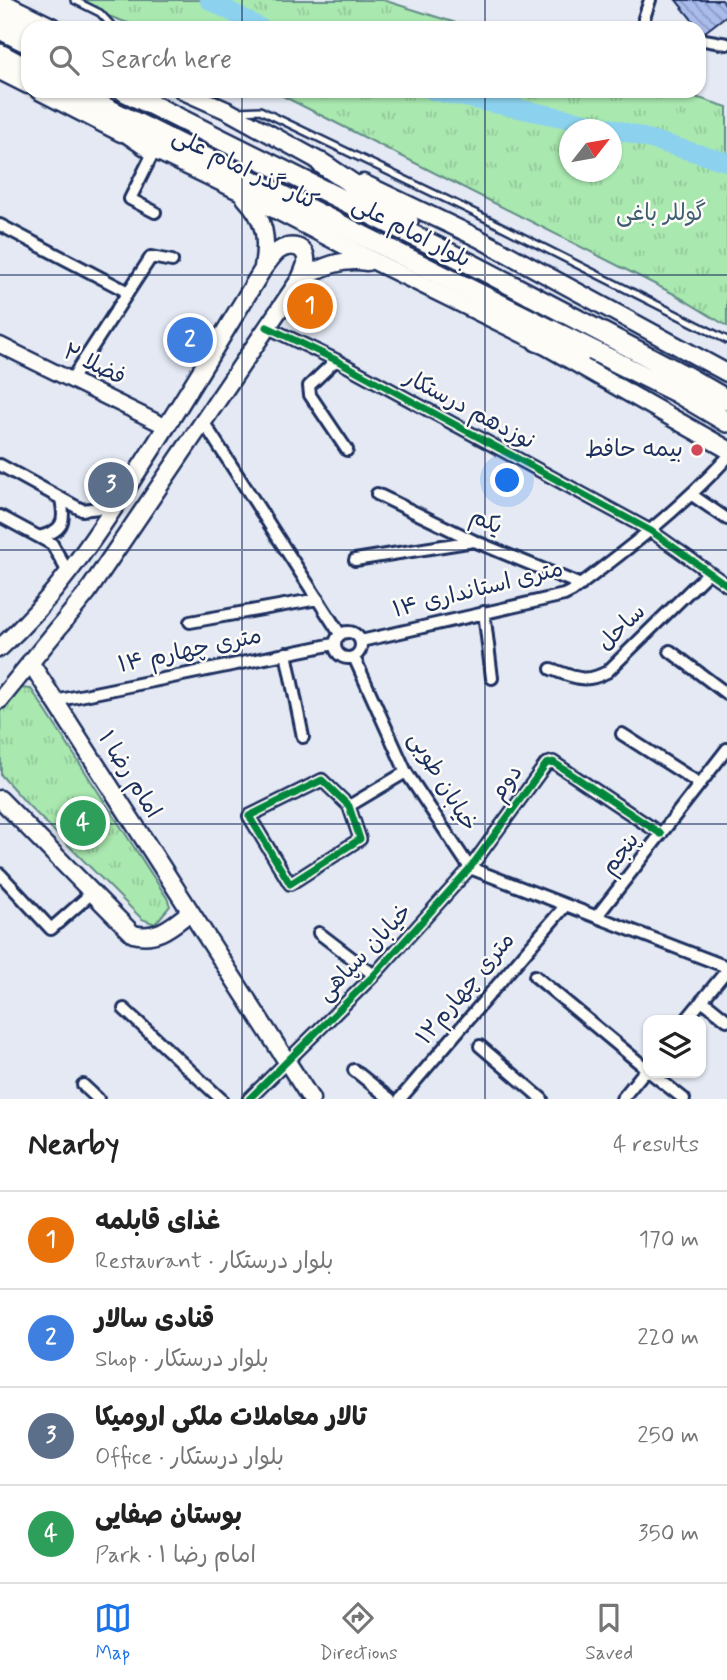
<!DOCTYPE html>
<meta charset="utf-8">
<style>
body{margin:0;font-family:Mynerve,"Playpen Sans Arabic",sans-serif;background:#f2f2f2;color:#222}
.controls{position:absolute;right:21px;bottom:21px;display:grid;overflow:hidden;border-radius:14px;box-shadow:0 2px 5px #0004}
.controls button{width:63px;height:63px;display:grid;place-items:center;padding:0;border:0;border-bottom:2px solid #e0e0e0;background:#fff;color:#222;font:35px sans-serif}
.compass{position:absolute;left:559px;top:119px;width:63px;height:63px;border-radius:50%;background:#fff;box-shadow:0 2px 5px #0004;rotate:59deg}
.you{position:absolute;left:508px;top:481px;width:24px;height:24px;margin:-18px;border:5px solid #fff;border-radius:50%;background:#1a73e8;box-shadow:0 0 0 10px #1a73e833}
.badge{display:grid;place-items:center;width:46px;height:46px;border-radius:50%;background:#1a73e8;color:#fff;font-size:23px;font-weight:700}
.pin{position:absolute;translate:-50% -50%;border:4px solid #fff;box-shadow:0 2px 7px #0006}
.list{margin:0;padding:0;list-style:none}
h2{display:flex;justify-content:space-between;align-items:center;height:91px;margin:0;padding:0 28px;font-size:30px}
h2 small{font-size:23px;font-weight:400;color:#767676}
.list li{display:grid;grid-template-columns:46px 1fr auto;gap:21px;align-items:center;box-sizing:border-box;height:98px;padding:0 28px;border-top:2px solid #e0e0e0}
.list b{display:block;font-size:26px;white-space:nowrap}
.list p{margin:0;font-size:23px;white-space:nowrap;color:#767676}
.list em{font-size:23px;font-style:normal;color:#767676}
.icon{flex:none;width:38px;height:38px;fill:none;stroke:currentColor;stroke-width:2;stroke-linecap:round;stroke-linejoin:round}
.map{position:relative;flex:none;width:727px;height:1099px;overflow:hidden}
.search{position:absolute;background:#fff;box-shadow:0 2px 5px #0004;left:21px;right:21px;top:21px;height:77px;display:flex;align-items:center;gap:18px;box-sizing:border-box;padding:0 24px;border-radius:21px;color:#767676;font-size:26px}
.sheet{height:483px;background:#fff}
nav{display:flex;justify-content:space-around;align-items:center;box-sizing:border-box;height:98px;border-top:2px solid #e0e0e0;background:#fff;font-size:19px;color:#767676}
nav a{display:grid;justify-items:center;gap:4px}
nav .on{color:#1a73e8}
.map>svg:first-child{display:block}
.park{fill:url(#park-tufts);stroke:#628c86;stroke-width:2;fill-rule:evenodd}
.lines{fill:none;stroke-linecap:round;stroke-linejoin:round}
.river{stroke:#8cd2ee;stroke-width:19}
.building{fill:url(#building-back-hatch);stroke:#1b2f5e;stroke-width:2}
.service-casing{stroke:#1b2f5e;stroke-width:10}
.minor-casing{stroke:#1b2f5e;stroke-width:16}
.tertiary-casing{stroke:#1b2f5e;stroke-width:19}
.secondary-casing{stroke:#1b2f5e;stroke-width:21}
.trunk-casing{stroke:#1b2f5e;stroke-width:24}
.service{stroke:#fdfcf7;stroke-width:5}
.minor{stroke:#fdfcf7;stroke-width:10}
.tertiary{stroke:#fdfcf7;stroke-width:14}
.secondary{stroke:#fdfcf7;stroke-width:16}
.trunk{stroke:#fdfcf7;stroke-width:19}
.cycleway-casing{stroke:#fdfcf7;stroke-width:11}
.cycleway{stroke:#00873e;stroke-width:7}
.grid{fill:none;stroke:#1b2f5e;stroke-width:2;stroke-opacity:0.55}
.poi-dot{fill:#d1495b;stroke:#fdfcf7;stroke-width:2.5}
.labels{text-anchor:middle;dominant-baseline:central;stroke-width:5;stroke-linejoin:round;paint-order:stroke}
.street-label{font-size:23px;fill:#1b2f5e;stroke:#fdfcf7}
.park-label{font-size:23px;fill:#3e5d72;stroke:#fdfcf7}
.poi-label{font-size:23px;fill:#1b2f5e;stroke:#fdfcf7;text-anchor:end}
</style>
<div class="map">
<svg width="727" height="1099" viewBox="0 0 727 1099">
<defs>
<pattern id="park-tufts" width="24" height="20" patternUnits="userSpaceOnUse" patternTransform="scale(1.75)"><rect width="24" height="20" fill="#a9e8af"/><path d="M3 7l-1-3M5 7V3M7 7l1-3M15 17l-1-3M17 17v-4M19 17l1-3" fill="none" stroke="#91c799"/></pattern>
<pattern id="building-back-hatch" width="6" height="6" patternUnits="userSpaceOnUse" patternTransform="scale(1.75)"><rect width="6" height="6" fill="#aabcec"/><path d="M-1 5l2 2M0 0l6 6M5-1l2 2" fill="none" stroke="#8a99c2"/></pattern>
</defs>
<rect width="100%" height="100%" fill="#e4e9f4"/>
<filter id="ink" filterUnits="userSpaceOnUse"><feTurbulence type="fractalNoise" baseFrequency=".0143" numOctaves="2"/><feDisplacementMap in="SourceGraphic" scale="14" xChannelSelector="R" yChannelSelector="G"/><feConvolveMatrix kernelMatrix="1 2 1 2 8 2 1 2 1" color-interpolation-filters="sRGB"/></filter>
<g filter="url(#ink)">
<path class="park" d="M74,0h309l89,28h-330l-42,-15z
M273,91h404l50,16v219l-53,-32zM570,130h42v42h-42z
M20,688l11,1 7,10 129,199 3,8 -15,18 -13,-5 -114,-114 -27,-30 -1,-63 11,-21z"/>
<g class="lines">
<path class="river" d="M209,0l52,28
M433,91l175,36 119,35"/>
</g>
<path class="building" d="M676,0h46l5,7v8l-22,17 -4,-1z"/>
<g class="lines">
<g class="service-casing">
<path id="service" d="M74,0l26,13 14,15
M238,111l22,-1 217,104 250,126"/>
</g>
<g class="minor-casing">
<path id="minor" d="M645,28l-1,-10 6,-18
M699,39l28,5
M154,151l-24,48 25,13
M0,225l128,67
M267,327l69,33 315,171 76,54
M336,360l-27,26 1,9 37,55
M71,380l80,-123 21,4
M204,423l136,211
M0,465l82,45 34,-4
M377,494l97,47 107,44
M692,495l35,24
M0,516l52,28 17,30
M39,537c24,-6 27,-15 22,-38
M355,560l119,-19
M484,612l8,66
M190,622l128,-23
M335 645a13 13 0 1 1 26 0a13 13 0 1 1-26 0Z
M361,641l203,-46 8,-4c56,-42 108,-82 155,-133
M670,651l57,43
M286,653l17,84
M354,657l52,115 64,96 257,99
M551,669c23,8 33,15 56,3l102,-100
M55,701l279,-57
M622,734l78,50
M322,780l27,26 11,33 -70,45 -41,-68z
M349,806l57,-34
M0,874l51,55 42,-37
M597,916l130,-167
M319,933l55,42
M535,976l113,94
M702,1000l25,20
M124,1009l97,90
M686,1020l41,-50
M480,1046l62,53
M354,1070l36,29
M651,1073l33,26
M83,1085l15,14
M249,1099l125,-124 96,-107 76,-104 7,-2 108,72
M400,1099l165,-193
M622,1099l26,-32"/>
</g>
<g class="tertiary-casing">
<path id="tertiary" d="M0,345l167,82"/>
</g>
<g class="secondary-casing">
<path id="secondary" d="M0,1l55,27
M0,71l28,14
M39,91l82,42
M183,91l45,20 102,56
M144,145l93,45 141,73 159,78 190,108
M363,183l115,55 249,135
M245,198c20,21 23,40 18,69
M300,279c22,-12 41,-21 67,-17
M0,648c54,-49 95,-110 134,-171 45,-68 86,-138 129,-208 4,-5 9,-13 15,-18 11,-8 30,-6 28,12 -1,5 -4,11 -6,16l-213,314 -87,107
M30,662l281,437
M0,799l133,135c24,6 38,-7 56,-21"/>
</g>
<g class="trunk-casing">
<path id="trunk" d="M0,16l39,12
M0,29l28,14
M0,54l28,15
M72,91l604,301 51,30
M124,91l349,174 214,112 40,23
M113,123l41,28
M321,163l87,58
M537,341l42,15"/>
</g>
<use href="#service" class="service"/>
<use href="#minor" class="minor"/>
<use href="#tertiary" class="tertiary"/>
<use href="#secondary" class="secondary"/>
<use href="#trunk" class="trunk"/>
<g class="cycleway-casing">
<path id="cycleway" d="M267,327l69,33 315,171 76,54
M322,780l27,26 11,33 -70,45 -41,-68z
M249,1099l125,-124 96,-107 76,-104 7,-2 108,72"/>
</g>
<use href="#cycleway" class="cycleway"/>
</g>
</g>
<path class="grid" d="M242,0v28M485,0v28M242,91v1008M485,91v1008M0,275h727M0,550h727M0,824h727"/>
<circle class="poi-dot" cx="697" cy="450" r="7"/>
<g class="labels">
<g class="street-label">
<text transform="translate(245 170) rotate(26)">کنار گذر امام علی</text>
<text transform="translate(411 233) rotate(27)">بلوار امام علی</text>
<text transform="translate(94 365) rotate(26)">فضلا ۲</text>
<text transform="translate(469 410) rotate(28)">نوزدهم درستکار</text>
<text transform="translate(486 522) rotate(24)">یکم</text>
<text transform="translate(478 590) rotate(-14)">۱۴ متری استانداری</text>
<text transform="translate(622 628) rotate(-44)">ساحل</text>
<text transform="translate(190 651) rotate(-12)">۱۴ متری چهارم</text>
<text transform="translate(129 775) rotate(58)">امام رضا ۱</text>
<text transform="translate(442 782) rotate(59)">خیابان طوبی</text>
<text transform="translate(507 783) rotate(-54)">دوم</text>
<text transform="translate(621 854) rotate(-52)">پنجم</text>
<text transform="translate(365 953) rotate(-46)">خیابان سپاهی</text>
<text transform="translate(466 989) rotate(-50)">۱۲متری چهارم</text>
</g>
<g class="park-label">
<text x="661" y="214">گوللر باغی</text>
</g>
<g class="poi-label">
<text x="683" y="450">بیمه حافط</text>
</g>
</g>
</svg>
<div class="controls">
<button><svg class="icon" aria-label="layers" viewBox="0 0 24 24"><path d="M12 4l9 5-9 5-9-5zM3 14l9 5 9-5"/></svg></button>
</div>
<svg class="compass" viewBox="-18 -18 36 36"><path d="M0-13l5 13h-10z" fill="#e53935"/><path d="M0 13l5-13h-10z" fill="#767676"/></svg>
<div class="you"></div>
<div class="pin badge" style="left:310px;top:306px;background:#e8710a">1</div>
<div class="pin badge" style="left:190px;top:340px;background:#3f7fe0">2</div>
<div class="pin badge" style="left:111px;top:485px;background:#5c6f8a">3</div>
<div class="pin badge" style="left:83px;top:823px;background:#2e9e5b">4</div>
<div class="search"><svg class="icon" aria-label="search" viewBox="0 0 24 24"><circle cx="10" cy="10" r="6"/><path d="M15 15l6 6"/></svg>Search here</div>
</div>
<section class="sheet">
<h2>Nearby<small>4 results</small></h2>
<ul class="list">
<li><span class="badge" style="background:#e8710a">1</span><div><b>غذای قابلمه</b><p>Restaurant · بلوار درستکار</p></div><em>170 m</em></li>
<li><span class="badge" style="background:#3f7fe0">2</span><div><b>قنادی سالار</b><p>Shop · بلوار درستکار</p></div><em>220 m</em></li>
<li><span class="badge" style="background:#5c6f8a">3</span><div><b>تالار معاملات ملکی ارومیکا</b><p>Office · بلوار درستکار</p></div><em>250 m</em></li>
<li><span class="badge" style="background:#2e9e5b">4</span><div><b>بوستان صفایی</b><p>Park · امام رضا ۱</p></div><em>350 m</em></li>
</ul>
</section>
<nav>
<a class="on"><svg class="icon" aria-label="map" viewBox="0 0 24 24"><path d="M3 6l6-2 6 2 6-2v14l-6 2-6-2-6 2zM9 4v14M15 6v14"/></svg>Map</a>
<a><svg class="icon" aria-label="directions" viewBox="0 0 24 24"><path d="M12 3l9 9-9 9-9-9zM9 14v-3h6M13 9l2 2-2 2"/></svg>Directions</a>
<a><svg class="icon" aria-label="saved" viewBox="0 0 24 24"><path d="M7 4h10v16l-5-4-5 4z"/></svg>Saved</a>
</nav>
